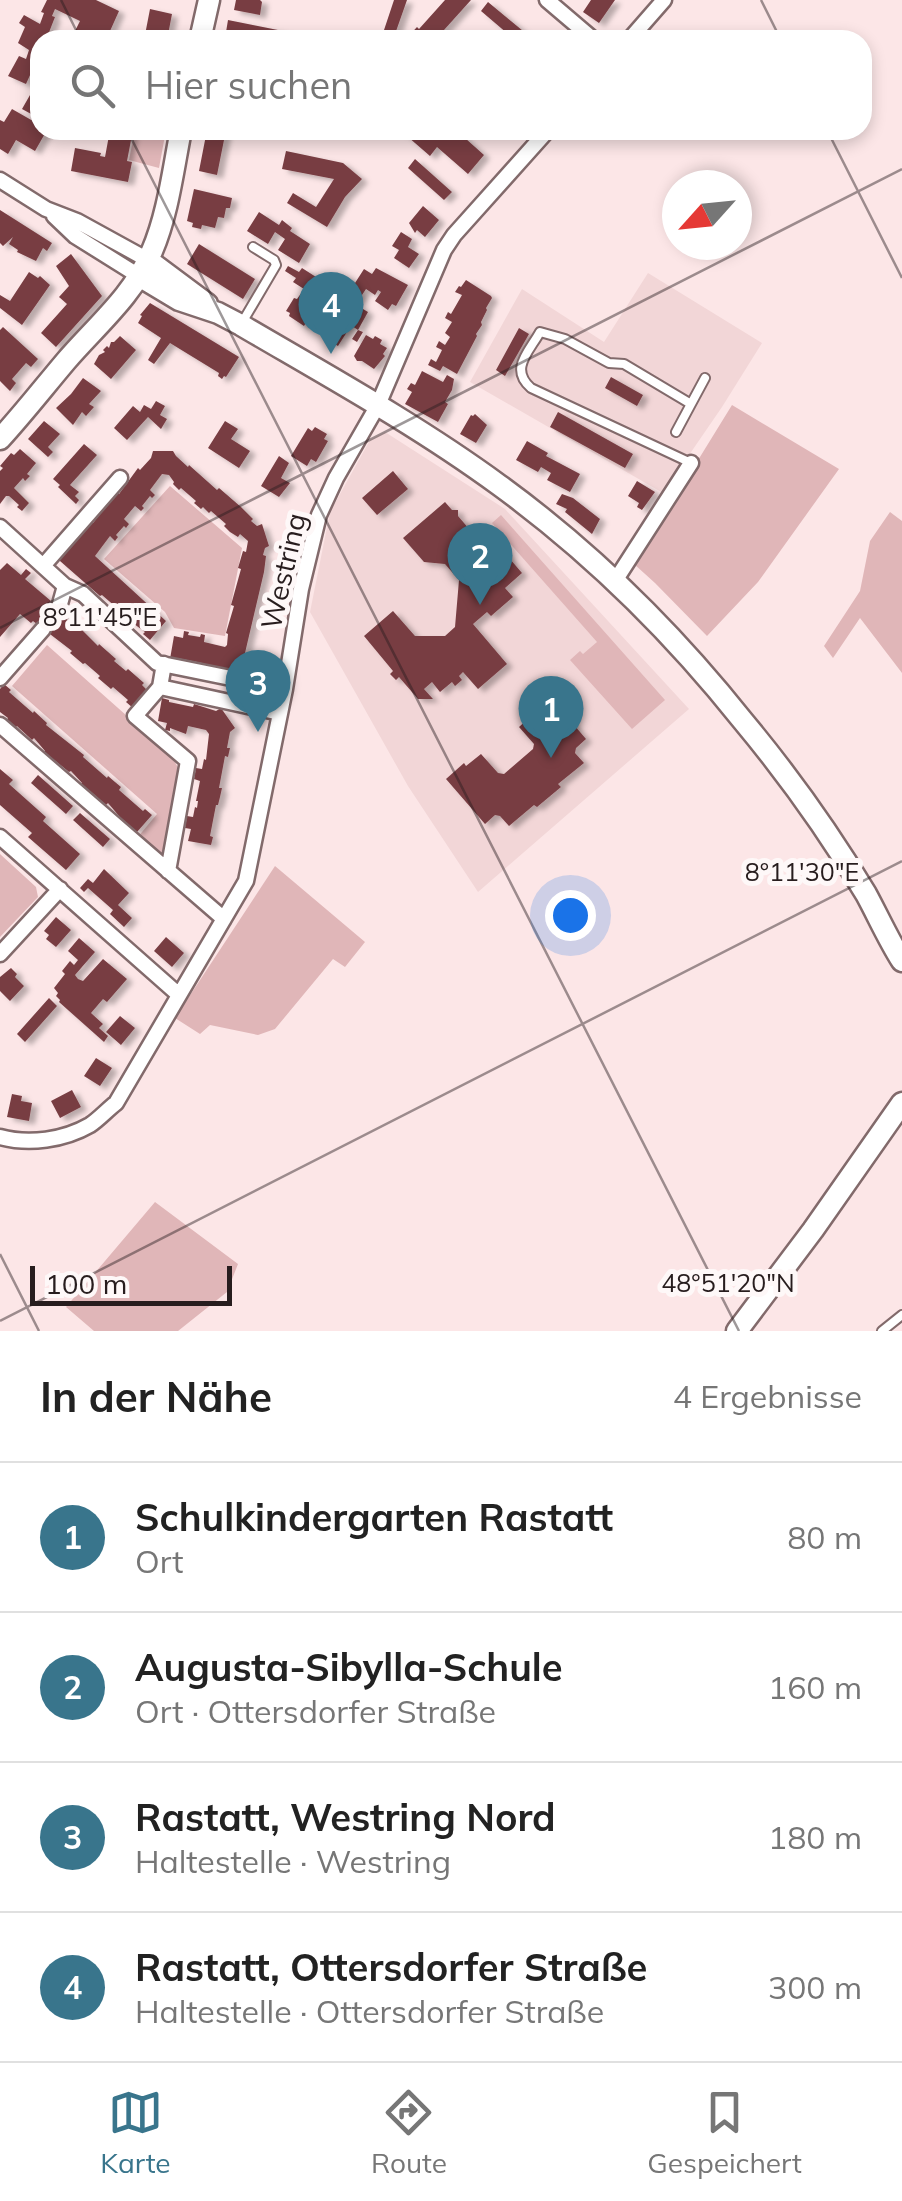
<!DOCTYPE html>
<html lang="de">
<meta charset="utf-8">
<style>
body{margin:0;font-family:Mulish,sans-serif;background:#f2f2f2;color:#222}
.compass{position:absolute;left:662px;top:170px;width:90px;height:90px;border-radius:50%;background:#fff;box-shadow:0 5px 15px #0003;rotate:243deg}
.scale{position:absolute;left:30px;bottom:25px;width:202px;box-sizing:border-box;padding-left:10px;border:5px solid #271d1e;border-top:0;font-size:28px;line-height:35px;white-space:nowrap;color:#271d1e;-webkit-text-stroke:8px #fef8f8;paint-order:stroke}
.you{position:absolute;left:570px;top:915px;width:35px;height:35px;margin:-25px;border:8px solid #fff;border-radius:50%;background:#1a73e8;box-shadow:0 0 0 15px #1a73e833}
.badge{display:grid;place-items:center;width:65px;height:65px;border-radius:50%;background:#39758c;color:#fff;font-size:32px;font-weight:700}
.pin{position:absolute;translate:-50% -82px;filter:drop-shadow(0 2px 5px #0008)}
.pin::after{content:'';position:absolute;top:52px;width:35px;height:30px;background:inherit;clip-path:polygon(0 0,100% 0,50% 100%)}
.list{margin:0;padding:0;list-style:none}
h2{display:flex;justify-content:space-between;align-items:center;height:130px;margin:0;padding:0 40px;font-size:42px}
h2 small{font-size:32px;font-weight:400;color:#767676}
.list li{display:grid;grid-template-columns:65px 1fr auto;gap:30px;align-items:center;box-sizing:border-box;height:150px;padding:0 40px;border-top:2px solid #e0e0e0}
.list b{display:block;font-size:38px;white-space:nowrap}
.list p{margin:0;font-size:32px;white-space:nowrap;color:#767676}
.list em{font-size:32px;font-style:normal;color:#767676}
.icon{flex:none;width:55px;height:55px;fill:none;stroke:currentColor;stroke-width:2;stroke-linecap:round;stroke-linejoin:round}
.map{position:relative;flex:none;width:902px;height:1331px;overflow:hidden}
.search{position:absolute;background:#fff;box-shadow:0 5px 15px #0003;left:30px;right:30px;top:30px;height:110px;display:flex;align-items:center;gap:25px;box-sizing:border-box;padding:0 35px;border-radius:30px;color:#767676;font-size:38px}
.sheet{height:730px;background:#fff}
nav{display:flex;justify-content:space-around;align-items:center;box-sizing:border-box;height:140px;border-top:2px solid #e0e0e0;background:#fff;font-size:28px;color:#767676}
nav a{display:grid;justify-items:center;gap:5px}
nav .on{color:#39758c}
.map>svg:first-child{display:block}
.built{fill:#f2d6d7}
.green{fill:#e0b6b8}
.building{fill:#783e43;filter:url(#shadow)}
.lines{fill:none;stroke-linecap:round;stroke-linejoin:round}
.lane-casing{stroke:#826a6b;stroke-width:12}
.street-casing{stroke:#826a6b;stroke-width:19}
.secondary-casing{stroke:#826a6b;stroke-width:25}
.lane{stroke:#fff;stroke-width:8}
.street{stroke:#fff;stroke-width:14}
.secondary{stroke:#fff;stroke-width:20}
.ticks{fill:none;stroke:#271d1e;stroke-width:2.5;stroke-opacity:0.45}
.labels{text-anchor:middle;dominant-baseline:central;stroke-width:10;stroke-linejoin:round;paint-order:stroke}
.street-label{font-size:28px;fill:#271d1e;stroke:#fef8f8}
.ticks-label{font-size:25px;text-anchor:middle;fill:#271d1e;stroke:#fef8f8;stroke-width:10;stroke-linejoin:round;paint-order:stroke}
</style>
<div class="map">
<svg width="902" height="1331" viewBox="0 0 902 1331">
<defs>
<filter id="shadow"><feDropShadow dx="6" dy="3.5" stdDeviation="2.5" flood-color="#0004"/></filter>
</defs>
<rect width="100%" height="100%" fill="#fce6e7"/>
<path class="built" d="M648,273l114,70 -40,64 -59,86 -193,-111 52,-93 82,53z
M385,432l120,77 184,200 -211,183 -70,-106 -98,-174 20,-100 40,-72z"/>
<path class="green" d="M135,130h31l-7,38 -30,-8z
M732,405l107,64 -81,113 -51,54 -52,-53 -21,-19z
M170,486l72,62 -17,88 -51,-8 -9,-16 -61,-53z
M890,512l12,9v152l-42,-55 -27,40 -9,-12 36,-55 10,-50z
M501,515l164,185 -33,29 -62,-69 10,-9 3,3 14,-12 -105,-119z
M47,645l124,110 10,18 -13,77 -7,9 -24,-21 20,-24 -145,-128z
M0,854l36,33 2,10 -38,40z
M275,866l90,76 -20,25 -12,-8 -58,70 -17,6 -48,-10 -10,9 -25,-16z
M155,1202l83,62 -11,28 -49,39h-84l-28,-24z"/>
<path class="building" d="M47,0h49l23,11 -13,29h-33l-2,-1 9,-18 -25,-12 -3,7 3,1 -9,23h-6v27l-5,-3 -9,20 -18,-8 11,-20 7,3 3,-9 -11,-7 7,-16 -6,-4 5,-8 16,9 4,-11 -3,-1z
M236,0h24l2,2 -2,13 -26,-5z
M394,0h13l-13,37 -11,-4z
M445,0h26l-36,40h-30l12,-13 2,2z
M591,0h24l-16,23 -16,-11z
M488,2l46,38h-19l-34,-29z
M150,9l22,5 -5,26h-23z
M228,20l60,12 -2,8h-53l-8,-2z
M34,88l6,3v11l-7,13 -11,-6z
M12,109l28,16v5h7l-12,21 -19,-11 -8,14 -8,-5v-29l4,2z
M110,130h23l-6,31 5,1 -4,20 -57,-11 4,-23 26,5 -1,3 5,1z
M207,130h19l-9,45 -18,-4z
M400,130h38l8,7 6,-7h4l28,25 -16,19 -31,-27 -7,9z
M286,151l57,12 19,16 -17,18 -18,30 -40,-24 6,-10 23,14 18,-28 -52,-10z
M415,159l37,33 -8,8 -36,-32z
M194,189l38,9 -2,10h-4l-2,10 -6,-1 -3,11 -13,-3 -1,4 -9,-2 1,-4 -6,-2z
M423,206l16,14 -14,17 -8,-7 -2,3 -6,-10z
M0,210l52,33 -5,8 -4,-3 -7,13 -19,-9 1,-2 -9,-6 4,-7 -10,9 -3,-3z
M259,212l20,13 3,-5 10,8 -2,3 20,13 -11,19 -21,-13 7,-11 -10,-7 -7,12 -21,-13z
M401,232l11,7 -4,8 11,7 -10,14 -15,-10 5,-8 -7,-4z
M199,244l56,35 -12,20 -56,-35z
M71,254l31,42 -46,51 -15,-14 26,-29 -8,-7 10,-11 -13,-20z
M288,266l11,6 3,-4 14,9 -6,10 -4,-2 -2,4 -11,-7 3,-4 -11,-7z
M376,268l32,17 -12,21 -4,-2 -4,6 -13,-9 6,-9 -3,-2 -3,5 -9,-6 -8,12 -21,-13 7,-12 11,7 9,-14 8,5z
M29,272l9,6 2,-2 10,9 -28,40 -22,-17v-13l10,6z
M466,280l25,16 1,2 -6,10 1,2 -6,12 1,3 -6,9 1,2 -20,38 -14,-8 -3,5 -12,-6 3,-6 5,3 6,-12 -6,-3 3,-6 6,4 5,-8 -5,-4 7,-11 -7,-4 3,-6 3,2 11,-19 -7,-3 4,-6 2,1z
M302,292l16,10 -14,24 -15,-10 1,-3 -4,-2 8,-13 3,1z
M150,303l89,54 -13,20 -2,-1 -2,3 -4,-3 1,-3 -49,-30 -16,21 -6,-4 13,-22 -23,-15 4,-7 -2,-1z
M358,306l10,6 -10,18 5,2 -6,10 -5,-3 6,-9 -6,-4 5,-7 -5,-3z
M339,312l15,9 -16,25 -15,-9z
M3,327l35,32 -7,8 -5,-4 -14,16 4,4 -6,8 -10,-10v-51z
M519,328l10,6 -24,42 -9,-6z
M366,335l7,4 2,-3 7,4 -2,4 7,4 -4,6 2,2 -11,13 -12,-8h-5l-3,-5z
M120,336l16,14 -25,29 -17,-15 5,-9 6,-3 -2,-2 4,-4 2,2 2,-6h3z
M422,371l21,11 4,-7 7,4 -2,11 -7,12 3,2 -10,18 -33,-18 7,-12 -5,-3 4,-6 4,2z
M611,377l32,18 -6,11 -32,-18z
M83,378l18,13 -12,13 5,3 -8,9 -4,-4 -9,13 -17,-17 15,-14z
M156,401l9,5 -5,9 7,4 -6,10 -13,-12 -21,23 -13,-12 19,-22 7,6 4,-7 7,4z
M558,412l75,42 -8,14 -75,-41z
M475,414l12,11 -11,18 -16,-9 11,-19 2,1z
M44,421l16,13 -12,13 5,5 -5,5 -20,-18z
M225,421l13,8 -7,10 19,12 -11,17 -31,-20z
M315,427l12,7 -3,5 4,2 -12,21 -5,-3 -4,7 -16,-10 17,-28 4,3z
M527,441l21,12 -2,3 34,18 -10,18 -23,-12 4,-7 -10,-6 -3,5 -22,-12z
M84,444l13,11 -27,30 9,7 -4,4 4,4 -3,4 -18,-17 2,-2 -7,-6z
M20,449l16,14 -9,11 3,2 -5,5 -2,-3 -9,10 15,15 -7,8 -5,-4 2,-2 -10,-9h-3l-6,8v-33l3,-3 -3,-2 11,-13 3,2z
M153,451h20l3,5 12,11 1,-2 28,25 2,-2 22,19 12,12 -2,2 6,5 5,-2 7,22 -4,2 -2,7 3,1 -2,16 -19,81 2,3 -1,4 -16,11 -13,-5v4l-16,-5 1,-2 -25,-5v3l-7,-2 4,-23 9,2 1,-7 5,1 -1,3 12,2 1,-3 4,1 -1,7 21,5 2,-2 1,-11 -2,-1 8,-27 -3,-1 10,-36 -3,-1 5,-17 3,1 2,-11 -8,-7 -2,3 -8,-5 -6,-6 2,-2 -15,-13 -2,2 -6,-6 -2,2 -7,-6 2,-2 -15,-13 -2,2 -6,-6 1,-2 -5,-7 -7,-1 -12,16 5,5 -3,3 -2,-2 -8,10 2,2 -3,3 -6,-5 -11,13 5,5 -3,4 -2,-2 -8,9 2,2 -3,4 -5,-5 -15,20 71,65 -16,19 -7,-6 2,-2 -30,-22 2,-2 -15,-13 -2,1 -40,-35v-4l31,-35 2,1 24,-31 2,2 19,-26 2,2 11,-12z
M279,456l10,7 -8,15 9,5 -11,14 -18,-11z
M393,471l15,18 -31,26 -15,-17z
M637,481l18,11 -13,18 -5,-3 2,-4 -11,-7z
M562,494l11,4 27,21 -8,15 -27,-22 2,-3 -11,-5z
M445,502l7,8h6v6l12,14 13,2 2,-2 37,43 -17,15 8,9 -22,19 -4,-4 -14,12 34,40 -29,25 -15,-17 -4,4 3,4 -7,6 -3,-4 -12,10 -8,-10 -8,7 9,10h-15l-19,-22 -3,3 -6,-6 3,-3 -29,-35 29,-25 22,25h30l10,-9 4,-47 -14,-16 -21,-2 -21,-24z
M7,563l14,12 5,-6 5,4 -6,6 26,22 -2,2 21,19 2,-2 26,26 1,-2 17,15 -2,2 12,10 2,-2 16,14 -2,2 6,6 -15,17 -7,-6 2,-2 -15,-13 -2,2 -13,-11 2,-2 -15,-13 -2,1 -13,-11 2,-2 -39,-30 -2,2 -11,-9 -20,23v-67z
M4,684l7,6 -2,2 24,21 1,-2 13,12 -1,2 38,30 -1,2 24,21 1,-2 7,6 6,5 -2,3 24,21 2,-2 7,6 -15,17 -10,-8 -4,5 -9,-8 5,-5 -11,-13 -2,2 -16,-14 -4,5 -8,-8 4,-5 -11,-12 -2,1 -16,-13 -3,4 -9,-7 4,-5 -11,-13 -2,2 -15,-14 -5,5 -8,-8 4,-5 -8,-6v-23z
M162,698l7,2v2l24,5 1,-3 22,7 5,-3 14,20 -5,4 -3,16h3l-2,9 -3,-1 -6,32h3l-2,9 -2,8h-2l-6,31 3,1 -2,8 -23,-4 3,-12 -6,-1 2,-12 6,1 2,-10 2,1 1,-7h-2l4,-20 -6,-2 2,-11 6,1 2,-10 2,1 3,-26 -3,-4 -18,-4 -2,8 -16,-6v3l-5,-1 2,-7 -9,-2z
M551,698l35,41 -10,9 -1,5 9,10 -26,21 3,3 -24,20 -3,-2 -25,21 -9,-10 -5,-1 -10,9 -39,-45 18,-16 2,3 15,-12 17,19 6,1 29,-25 1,-5 -15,-17z
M0,769l13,11 -4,4 37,33 -3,4 37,33 -14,16 -38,-33 4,-4 -32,-28z
M38,775l35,31 -7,8 -35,-31z
M80,813l30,26 -7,8 -30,-27z
M104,869l25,24 -11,12 14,13 -8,9 -14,-13 3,-4 -25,-22 -4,4 -4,-4 8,-9 5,4z
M56,917l15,13 -15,17 -10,-8 3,-4 -5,-4z
M166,937l18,16 -12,14 -18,-16z
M79,938l16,14 -20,23 3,4 5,2 20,-22 24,20 -20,23 -4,-3 -12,14 12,11 -4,4 9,8 -4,6 -45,-40 1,-2 -4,-4 2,-3 -4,-5 11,-14 -3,-3 8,-10 4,4 4,-5 -10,-9z
M11,968l6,6 -2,3 9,9 -14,15 -10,-10v-14z
M49,998l8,8 -32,36 -8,-8z
M120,1016l15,12 -14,17 -15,-13z
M96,1058l16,10 -12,18 -16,-10z
M72,1090l9,17 -21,11 -9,-17z
M12,1094l10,2 -1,5 11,2 -3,18 -22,-4z"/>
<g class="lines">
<g class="lane-casing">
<path id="lane" d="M243,321l33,-56 -2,-5 -21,-13
M691,404l14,-26
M676,432l15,-28 -67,-40 -15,-1 -44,-24 -25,-7c-11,20 -31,37 -9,56l160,75
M882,1331l20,-16"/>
</g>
<g class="street-casing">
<path id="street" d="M547,0l47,40
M629,40l35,-40
M0,180l46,29 31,12 71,39
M54,216l21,20 64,40
M0,527l65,59 18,8 74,69 128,26
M43,566l77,-88
M615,581l76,-118
M58,611l7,-25
M164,664l-4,23 120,26
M0,678l43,-49
M160,687l-25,29 53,45 -20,110
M0,725l224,194
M0,837l179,158
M0,954l60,-65
M0,1137c29,8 64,3 90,-12 9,-6 17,-15 26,-22l130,-222 39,-192 16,-100 18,-74 17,-37 42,-73 66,-155 10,-15 94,-105"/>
</g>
<g class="secondary-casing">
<path id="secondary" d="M200,40l9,-40
M148,260l59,44
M139,276l40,24 39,13 23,12c87,51 176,100 258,160 92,67 173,147 244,236 45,54 87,113 123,173 12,22 22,45 36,67
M0,439c23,-25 44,-52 66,-78 30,-35 67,-65 86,-110 16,-37 21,-81 29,-121
M737,1331l76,-101 89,-127"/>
</g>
<use href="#lane" class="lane"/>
<use href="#street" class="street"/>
<use href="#secondary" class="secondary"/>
</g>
<path class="ticks" d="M61,0l20,40M761,0l20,40M127,130l612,1201M827,130l75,148M0,628l902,-459M0,1254l39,77M0,1321l902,-460"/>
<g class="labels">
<g class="street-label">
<text transform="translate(283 571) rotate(-77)">Westring</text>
</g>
</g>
<g class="ticks-label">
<text x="100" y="626">8°11'45"E</text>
<text x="802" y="881">8°11'30"E</text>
<text x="728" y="1292">48°51'20"N</text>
</g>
</svg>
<svg class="compass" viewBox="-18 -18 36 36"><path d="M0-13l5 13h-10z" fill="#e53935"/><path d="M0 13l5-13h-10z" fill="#767676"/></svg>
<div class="scale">100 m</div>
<div class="you"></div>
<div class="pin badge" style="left:551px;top:758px">1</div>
<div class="pin badge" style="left:480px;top:605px">2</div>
<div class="pin badge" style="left:258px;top:732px">3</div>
<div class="pin badge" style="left:331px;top:354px">4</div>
<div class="search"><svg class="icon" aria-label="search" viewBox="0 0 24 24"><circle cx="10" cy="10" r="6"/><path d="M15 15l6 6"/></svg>Hier suchen</div>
</div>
<section class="sheet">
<h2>In der Nähe<small>4 Ergebnisse</small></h2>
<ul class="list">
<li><span class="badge">1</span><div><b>Schulkindergarten Rastatt</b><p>Ort</p></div><em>80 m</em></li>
<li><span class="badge">2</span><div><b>Augusta-Sibylla-Schule</b><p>Ort · Ottersdorfer Straße</p></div><em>160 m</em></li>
<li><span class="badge">3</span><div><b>Rastatt, Westring Nord</b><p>Haltestelle · Westring</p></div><em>180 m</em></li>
<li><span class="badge">4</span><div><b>Rastatt, Ottersdorfer Straße</b><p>Haltestelle · Ottersdorfer Straße</p></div><em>300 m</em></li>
</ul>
</section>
<nav>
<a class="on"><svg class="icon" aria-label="map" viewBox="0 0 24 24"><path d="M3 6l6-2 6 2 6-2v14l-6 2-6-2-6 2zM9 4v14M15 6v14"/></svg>Karte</a>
<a><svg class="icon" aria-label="directions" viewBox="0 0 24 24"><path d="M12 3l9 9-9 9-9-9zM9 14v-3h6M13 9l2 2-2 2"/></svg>Route</a>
<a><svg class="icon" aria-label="saved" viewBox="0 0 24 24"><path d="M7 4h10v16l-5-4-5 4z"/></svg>Gespeichert</a>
</nav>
